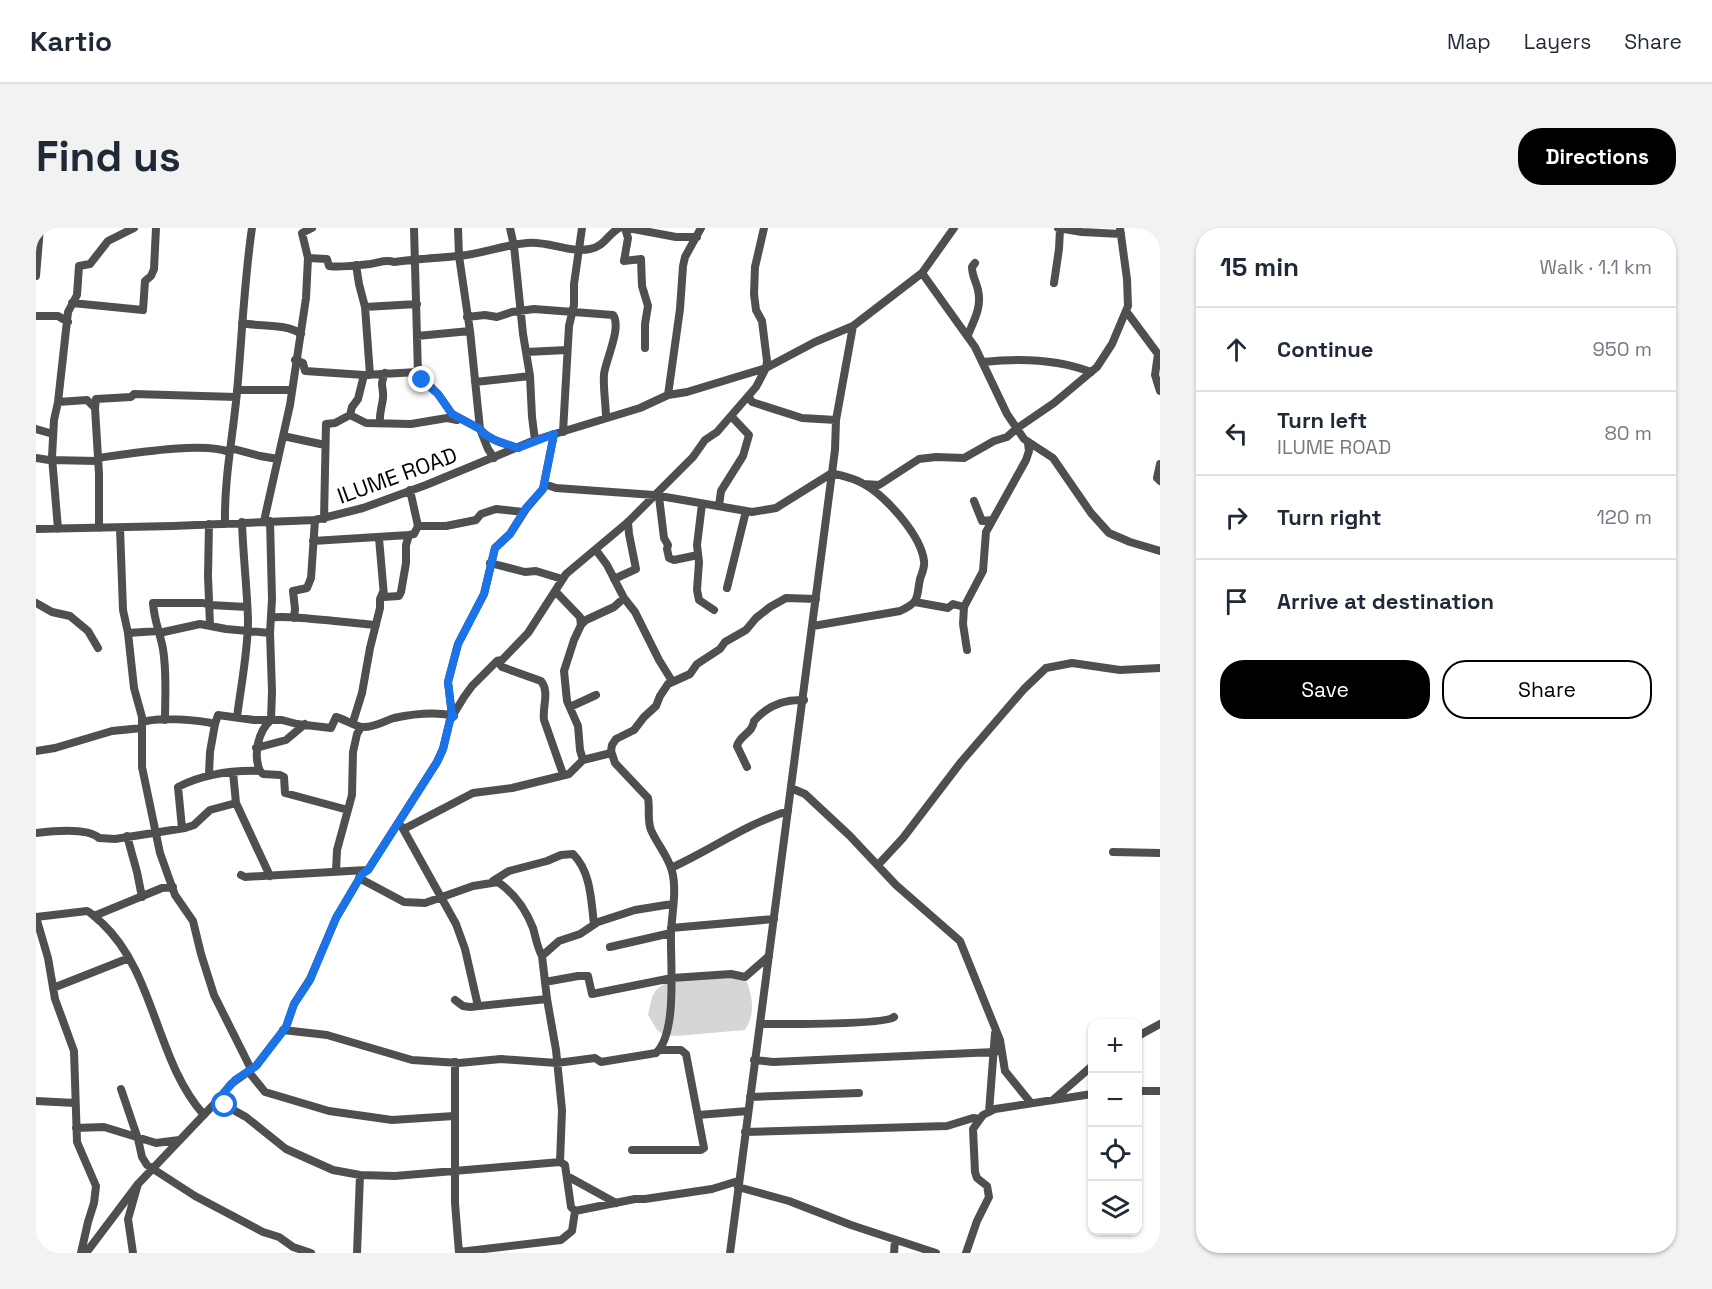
<!DOCTYPE html>
<meta charset="utf-8">
<style>
body{margin:0;font-family:"Space Grotesk",sans-serif;background:#f2f2f3;color:#1f2937}
.controls{position:absolute;right:18px;bottom:18px;display:grid;overflow:hidden;border-radius:12px;box-shadow:0 2px 4px #0004}
.controls button{width:54px;height:54px;display:grid;place-items:center;padding:0;border:0;border-bottom:2px solid #e0e1e3;background:#fff;color:#1f2937;font:30px sans-serif}
.stop{position:absolute;width:18px;height:18px;margin:-14px;border:4px solid #1a73e8;border-radius:50%;background:#fff}
.stop.end{background:#1a73e8;border-color:#fff;box-shadow:0 2px 6px #0008}
.list{margin:0;padding:0;list-style:none}
h2{display:flex;justify-content:space-between;align-items:center;height:78px;margin:0;padding:0 24px;font-size:26px}
h2 small{font-size:20px;font-weight:400;color:#747a83}
.list li{display:grid;grid-template-columns:39px 1fr auto;gap:18px;align-items:center;box-sizing:border-box;height:84px;padding:0 24px;border-top:2px solid #e0e1e3}
.list b{display:block;font-size:22px;white-space:nowrap}
.list p{margin:0;font-size:20px;white-space:nowrap;color:#747a83}
.list em{font-size:20px;font-style:normal;color:#747a83}
.actions{display:flex;gap:12px;padding:18px 24px}
.actions a{flex:1;padding:14px 0;border:2px solid #000;border-radius:24px;text-align:center;font-size:21px;color:#000}
.actions .main{background:#000;color:#fff}
.icon{flex:none;width:33px;height:33px;fill:none;stroke:currentColor;stroke-width:2;stroke-linecap:round;stroke-linejoin:round}
.map{position:relative;flex:none;width:1124px;height:1025px;overflow:hidden;border-radius:24px}
header{display:flex;align-items:center;gap:36px;box-sizing:border-box;height:84px;padding:0 30px;background:#fff;border-bottom:2px solid #e0e1e3}
header strong{font-size:28px}
nav{display:flex;gap:33px;margin-inline-start:auto;font-size:21px}
.intro{display:flex;align-items:center;justify-content:space-between;box-sizing:border-box;height:144px;padding:0 36px}
h1{margin:0;font-size:42px}
.button{padding:15px 27px;border-radius:24px;background:#000;color:#fff;font-size:21px;font-weight:700}
main{display:flex;gap:36px;padding:0 36px}
aside{flex:1;background:#fff;border-radius:24px;box-shadow:0 2px 4px #0004}
.map>svg:first-child{display:block}
.green{fill:#d6d6d6}
.lines{fill:none;stroke-linecap:round;stroke-linejoin:round}
.minor{stroke:#4f4f4f;stroke-width:8}
.route{stroke:#1a73e8;stroke-width:8}
.labels{text-anchor:middle;dominant-baseline:central;stroke-width:4.5;stroke-linejoin:round;paint-order:stroke}
.street-label{font-size:22px;fill:#000;stroke:#fff}
</style>
<header>
<strong>Kartio</strong>
<nav><a>Map</a><a>Layers</a><a>Share</a></nav>
</header>
<div class="intro"><h1>Find us</h1><a class="button">Directions</a></div>
<main>
<div class="map">
<svg width="1124" height="1025" viewBox="0 0 1124 1025">
<rect width="100%" height="100%" fill="#fff"/>
<path class="green" d="M699,749l12,5c6,17 8,32 -2,48l-68,6 -13,-1 -7,-5 -9,-15 4,-18 4,-7 12,-9z"/>
<g class="lines">
<path class="minor" d="M378,0l4,146 20,20 14,20 28,15 8,20 6,9
M422,0l1,28 11,75 10,98c9,11 24,15 38,19
M474,0l4,18 9,88 7,42 2,41 3,23
M589,0l3,10 -4,23 17,-2 1,27 6,20 -3,18v24
M592,0l48,9h21
M1022,0l24,4 39,2
M272,30l19,1 2,7c13,2 28,-1 41,-2 9,-1 15,-5 24,-2 22,-3 43,-4 65,-6 22,-2 45,-11 68,-13 22,-2 42,10 63,6 15,-3 17,-14 29,-21
M320,37l3,19 6,23 5,68
M886,45l53,74 32,67 17,25 29,19 38,55 18,20 21,9 30,9
M0,48l4,-48
M1018,55l5,-34 1,-20
M36,75l71,7 2,-29 6,-5 3,-7 2,-41
M329,79l52,-3
M1090,83l32,43 -3,21 5,16
M0,88h22l10,6
M431,89l18,-2 12,2 15,-5 22,-3 79,6c9,12 -7,44 -9,59 -1,15 2,30 2,44
M206,95c17,4 44,0 59,11
M932,107c6,-15 14,-28 10,-45 -2,-9 -6,-14 -6,-23l3,-4
M381,108l53,-5
M490,124l41,-2
M259,132l8,3 2,8 59,4 54,-3
M947,134c36,-4 74,-3 108,10
M439,154l55,-6
M201,162h54
M632,167l12,-86 3,-43 2,-9 16,-29
M713,169l3,5 50,16 34,2
M22,174l10,-90 9,-17 2,-29 11,-2 18,-23 26,-13
M314,187l2,-8 6,-8 6,-24
M344,195c-1,-9 2,-16 3,-25 1,-12 -4,-11 2,-25
M0,201l17,5
M527,204l6,-106 5,-21v-21l8,-56
M247,208l42,9
M194,220l30,8 18,3
M0,230l13,2 49,1
M62,230c29,-4 106,-17 131,-6
M1124,236l-3,14 3,3
M508,256l12,4 98,7 98,17 24,-4 56,-35c10,3 21,5 30,10 23,12 59,52 62,78 1,6 -2,12 -4,18 -4,19 1,22 -20,32l-87,15
M828,256l15,1 40,-26 17,-2 28,1 30,-17 13,-4 9,-8 38,-26 43,-36 15,-23 16,-38 -1,-27 -7,-51
M623,269l5,41 4,7 -1,4 2,9 5,2 24,-5
M938,273l8,20 10,-1
M666,276l-5,41 2,17 -2,28 2,10 15,10
M683,278l2,-15 22,-35 6,-21 -18,-19
M288,291l2,-95 9,-1 15,-8 16,8 45,1 36,-6 10,2
M228,293l26,-116 16,-107 2,-40 -6,-25 10,-5
M173,296l-1,52 2,49
M189,296c-1,-45 8,-88 12,-132 5,-55 7,-110 15,-164
M382,298h28l30,-6 5,-6 15,-5 27,3
M63,300v-54l-4,-66 1,-9 35,-2 3,-3 102,3
M84,300l3,82 5,23 6,55 8,29v50l18,86 15,42 18,26 8,33 13,41 37,74
M0,301l137,-3 142,-6 48,-12 63,-23 109,-45 105,-32 28,-13 19,-3 79,-24 49,-26 38,-16 69,-53 32,-45
M22,301l-6,-72 2,-37 4,-18 29,-2 8,8
M343,310l5,58
M277,313l96,-6
M560,322l11,15 17,33 11,14 24,48 13,21
M454,335l35,9 11,-1 26,8
M578,351l22,-10 -7,-35 -1,-12
M691,360l19,-77
M520,364l24,25 1,8
M879,374l33,6 5,-4 11,3
M0,375l16,9 18,4 18,15 10,17
M235,390c9,-4 88,6 105,7
M258,390l1,-9 -2,-18 14,-3 4,-10 4,-58
M92,405l30,-2
M123,405l41,-9 26,5 44,4
M931,422l-4,-26 1,-17 19,-36 3,-39 40,-72 3,-9 -1,-8
M461,433l5,6 39,14c9,11 1,26 3,39l19,54
M534,479l26,-12
M418,488l-2,-1 -4,-33 10,-38 26,-50 11,-46 15,-14 16,-25 17,-20 11,-55
M201,489c4,-32 11,-65 11,-97 -1,-33 -5,-65 -6,-98
M129,492c0,-24 2,-47 -2,-71 -3,-16 -9,-29 -10,-46h50l7,2 37,2
M317,494l9,-29 8,-45 10,-40v-9l3,-7 1,5 15,-1 2,-4 5,-29v-18l3,-10 5,-1 4,-8 -8,-36
M106,495c10,-7 60,-3 73,1l3,-9 36,5h28l15,4 34,4 5,-11c8,2 20,10 26,10 12,1 22,-6 32,-9 18,-4 40,-6 58,-3
M220,520l30,-8 19,-16
M0,523l19,-3 57,-17 30,-3
M547,532l-3,-10 -2,-24 -11,-25 -3,-30 10,-31 7,-15 5,-5 28,-13 10,-9
M711,539l-10,-21c3,-11 16,-13 17,-25 13,-15 30,-22 50,-21
M224,543l3,3 17,1 4,2 1,16 63,17
M197,544l3,31 34,73
M173,546l1,-22 5,-28
M755,560l14,6 45,42 46,49 64,56 40,99 5,31 26,32
M366,599l54,97 9,25 13,57
M146,600l-4,-41c26,-13 53,-17 82,-16 -7,-16 -2,-40 11,-51l1,-29 -2,-58 2,-34 -2,-78
M368,601l69,-36 39,-5 57,-14 14,-14 28,-7
M0,605c16,-2 51,-6 63,5l16,1 70,-11 9,-3 16,-15 26,-7
M91,608l10,36 5,25
M1077,624l47,1
M842,637l25,-27 58,-76 63,-73 22,-21 26,-5 48,7 40,-2
M635,640c40,-18 75,-44 117,-57
M300,643l1,-21 15,-55 1,-43 4,-18 4,-7
M205,647l4,2 121,-7
M323,650l45,24 21,1 48,-17 25,-4c16,11 28,28 35,46 3,10 4,19 9,28
M457,653l16,-10 38,-10 14,-6 12,-1c18,18 18,46 21,70
M58,688l68,-28 11,-1
M0,689l12,41 7,41 19,52 3,91 19,44 -2,17 -6,19 -7,31
M0,689l51,-6c6,3 10,8 15,12 54,51 53,137 102,192
M635,700l103,-9
M574,719l61,-14
M509,754l33,-6h10l4,18 80,-16 59,-4 14,3 24,-21
M17,760l76,-30
M419,772l8,6 7,1 77,-8
M724,796c20,0 125,1 134,-7
M247,802l44,5 85,25 47,3 42,-4 56,4 38,-5 6,4 55,-9c22,-20 14,-92 15,-121 1,-19 6,-42 1,-61 -4,-15 -15,-27 -21,-41 -4,-10 -1,-22 -3,-32l-33,-35 -4,-12 1,-6 4,-6 18,-9 10,-13 12,-11 4,-10 8,-12 22,-10 7,-10 23,-15 5,-7 21,-12 10,-12 14,-11 16,-9 30,1
M1102,808l22,-12
M718,832l19,2 222,-10
M419,834v141l4,50
M212,843l17,21 64,19 63,9 62,-4
M85,861l17,50 4,18 5,8 48,31 68,36 16,5 14,10 18,6
M1102,863h22
M714,869l109,-4
M1017,872l39,-34
M0,873l39,2
M181,873l29,16 40,32 47,21 27,5 35,1 165,-14 5,3 6,42 4,4 60,-12h10l67,-10 26,-8
M953,884l6,-79
M662,887l50,-4
M40,900l28,-1 52,16 23,-3
M709,904l202,-6 26,-8 7,1 3,-4 12,-6 97,-15
M596,922h69l3,-2 -18,-94 -5,-4h-21
M524,934l2,-52 -6,-60 -9,-51 -5,-43 17,-15 21,-7 18,-12 37,-12 37,-6
M531,948l49,27
M702,959l51,14 62,24 85,28
M423,1024l102,-12 11,-9 3,-20
M50,1025l52,-69 79,-83 14,-17 25,-18 30,-39 8,-23 16,-25 26,-61 26,-44 6,-4 69,-108 6,-13 7,-29 14,-23 8,-11 25,-25 5,-1 26,-27 38,-59 62,-52 65,-65 12,-17 12,-8 39,-45 10,-19 1,-7 -5,-40 -6,-11 -2,-16 1,-27 9,-39
M97,1025l-5,-34 10,-35
M321,1025l3,-78
M694,1025l105,-803 1,-30 17,-94
M858,1025l1,-13
M930,1025l11,-32 12,-24 -2,-11 -10,-8 -2,-6 -2,-43 7,-10"/>
</g>
<g class="lines">
<path class="route" d="M189,877l-8,-4 18,-21 21,-14 30,-39 8,-23 16,-24 26,-62 26,-44 6,-4 69,-108 6,-13 7,-29 4,-4h-2l-4,-34 10,-38 26,-50 11,-46 15,-14 16,-26 17,-19 11,-55 -36,14 -23,-8 -11,-6 -4,-5 -28,-15 -14,-20 -16,-14"/>
</g>
<g class="labels">
<g class="street-label">
<text transform="translate(361 247) rotate(-20)">ILUME ROAD</text>
</g>
</g>
</svg>
<div class="controls">
<button>+</button>
<button>−</button>
<button><svg class="icon" aria-label="locate" viewBox="0 0 24 24"><circle cx="12" cy="12" r="6"/><path d="M12 2v4M12 18v4M2 12h4M18 12h4"/></svg></button>
<button><svg class="icon" aria-label="layers" viewBox="0 0 24 24"><path d="M12 4l9 5-9 5-9-5zM3 14l9 5 9-5"/></svg></button>
</div>
<div class="stop" style="left:189px;top:877px"></div>
<div class="stop end" style="left:386px;top:152px"></div>
</div>
<aside>
<h2>15 min<small>Walk · 1.1 km</small></h2>
<ul class="list">
<li><svg class="icon" aria-label="ahead" viewBox="0 0 24 24"><path d="M12 20V5M6 11l6-6 6 6"/></svg><div><b>Continue</b></div><em>950 m</em></li>
<li><svg class="icon" aria-label="left" viewBox="0 0 24 24"><path d="M17 20v-9H6M10 6l-5 5 5 5"/></svg><div><b>Turn left</b><p>ILUME ROAD</p></div><em>80 m</em></li>
<li><svg class="icon" aria-label="right" viewBox="0 0 24 24"><path d="M7 20v-9h11M14 6l5 5-5 5"/></svg><div><b>Turn right</b></div><em>120 m</em></li>
<li><svg class="icon" aria-label="arrive" viewBox="0 0 24 24"><path d="M6 21V4h12l-3 4 3 4H6"/></svg><div><b>Arrive at destination</b></div></li>
</ul>
<div class="actions"><a class="main">Save</a><a>Share</a></div>
</aside>
</main>
